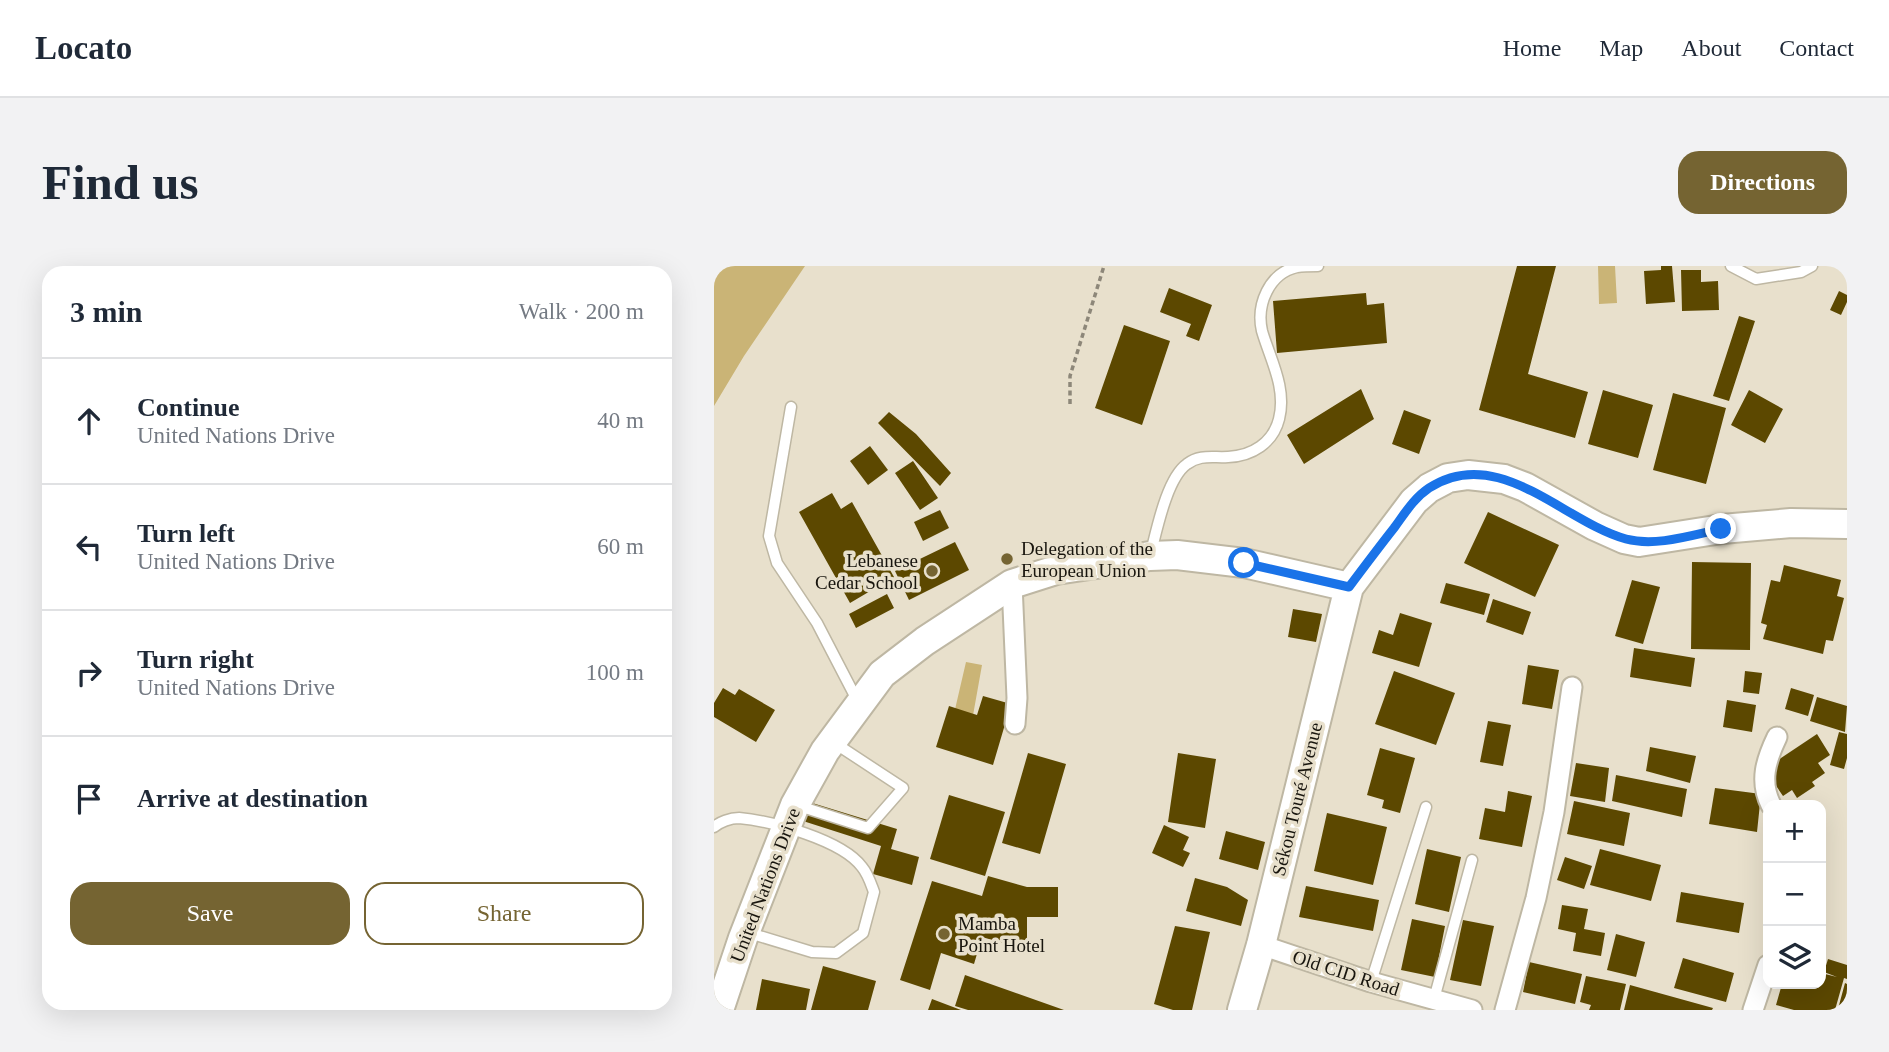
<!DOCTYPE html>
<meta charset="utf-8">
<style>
body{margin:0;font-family:"Times New Roman",serif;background:#f2f2f3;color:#1f2937}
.controls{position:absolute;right:21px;bottom:21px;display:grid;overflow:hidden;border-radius:14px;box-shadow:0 7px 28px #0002}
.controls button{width:63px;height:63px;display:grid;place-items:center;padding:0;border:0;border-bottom:2px solid #e0e1e3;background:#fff;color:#1f2937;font:35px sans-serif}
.stop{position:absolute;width:21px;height:21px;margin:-16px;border:5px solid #1a73e8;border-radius:50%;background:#fff}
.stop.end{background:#1a73e8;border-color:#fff;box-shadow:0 2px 7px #0008}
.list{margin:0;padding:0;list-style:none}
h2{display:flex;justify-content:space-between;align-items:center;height:91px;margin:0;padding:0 28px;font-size:30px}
h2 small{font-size:23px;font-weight:400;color:#747a83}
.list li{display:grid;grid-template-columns:46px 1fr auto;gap:21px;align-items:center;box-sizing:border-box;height:126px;padding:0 28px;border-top:2px solid #e0e1e3}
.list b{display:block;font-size:26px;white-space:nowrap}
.list p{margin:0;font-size:23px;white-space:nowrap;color:#747a83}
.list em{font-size:23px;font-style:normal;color:#747a83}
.actions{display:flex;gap:14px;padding:21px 28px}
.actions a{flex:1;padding:16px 0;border:2px solid #756432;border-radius:21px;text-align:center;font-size:24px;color:#756432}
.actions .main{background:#756432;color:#fff}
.icon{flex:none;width:38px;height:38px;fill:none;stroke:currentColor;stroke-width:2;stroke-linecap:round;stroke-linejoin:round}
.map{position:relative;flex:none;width:1133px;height:744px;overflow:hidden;border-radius:21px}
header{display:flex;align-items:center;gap:42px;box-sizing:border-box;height:98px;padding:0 35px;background:#fff;border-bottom:2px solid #e0e1e3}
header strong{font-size:33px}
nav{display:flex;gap:38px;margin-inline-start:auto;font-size:24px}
.intro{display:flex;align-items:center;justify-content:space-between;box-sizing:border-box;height:168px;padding:0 42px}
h1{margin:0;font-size:49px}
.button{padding:18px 32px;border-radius:21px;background:#756432;color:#fff;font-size:24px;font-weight:700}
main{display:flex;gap:42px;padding:0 42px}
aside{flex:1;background:#fff;border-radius:21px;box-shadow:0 7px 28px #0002}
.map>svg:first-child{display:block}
.water{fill:#cab476}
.building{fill:#5c4800}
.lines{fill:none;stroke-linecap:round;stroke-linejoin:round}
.lane-casing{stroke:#beb7a3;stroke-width:13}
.street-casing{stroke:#beb7a3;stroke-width:23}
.secondary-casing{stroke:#beb7a3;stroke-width:32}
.path{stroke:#8d8779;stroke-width:3.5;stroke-dasharray:5 3.5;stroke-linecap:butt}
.lane{stroke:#fff;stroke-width:10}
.street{stroke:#fff;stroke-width:19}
.secondary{stroke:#fff;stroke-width:28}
.route{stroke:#1a73e8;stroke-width:9}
.poi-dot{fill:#756432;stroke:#e8e0cc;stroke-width:2.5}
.labels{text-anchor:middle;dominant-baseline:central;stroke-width:7;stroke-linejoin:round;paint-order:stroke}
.poi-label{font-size:19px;fill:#18150e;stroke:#e8e0cc;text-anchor:start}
.street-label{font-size:19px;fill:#18150e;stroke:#e8e0cc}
</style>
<header>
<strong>Locato</strong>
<nav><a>Home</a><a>Map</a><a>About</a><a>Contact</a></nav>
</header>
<div class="intro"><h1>Find us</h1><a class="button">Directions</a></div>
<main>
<aside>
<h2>3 min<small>Walk · 200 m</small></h2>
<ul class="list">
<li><svg class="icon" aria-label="ahead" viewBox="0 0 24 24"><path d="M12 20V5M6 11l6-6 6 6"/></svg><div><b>Continue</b><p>United Nations Drive</p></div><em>40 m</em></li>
<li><svg class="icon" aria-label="left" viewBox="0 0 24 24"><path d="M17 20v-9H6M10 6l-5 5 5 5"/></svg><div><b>Turn left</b><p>United Nations Drive</p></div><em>60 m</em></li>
<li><svg class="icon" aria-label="right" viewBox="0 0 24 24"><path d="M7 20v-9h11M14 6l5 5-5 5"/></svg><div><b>Turn right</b><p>United Nations Drive</p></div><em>100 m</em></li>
<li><svg class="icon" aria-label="arrive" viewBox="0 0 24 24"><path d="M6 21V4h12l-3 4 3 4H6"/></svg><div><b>Arrive at destination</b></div></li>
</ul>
<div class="actions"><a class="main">Save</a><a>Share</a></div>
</aside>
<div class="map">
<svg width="1133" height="744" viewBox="0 0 1133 744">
<rect width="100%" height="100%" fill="#e8e0cc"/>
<path class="water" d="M0,0h91l-61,90 -30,50z
M884,0h17l2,37 -18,1z
M252,396l16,3 -10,56 -19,-3z"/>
<path class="building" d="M803,0h39l-28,108 60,18 -13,46 -96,-28z
M947,0h11l3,36 -29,2 -2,-33 17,-1z
M967,4h20v12l17,-1 1,29 -37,1z
M455,22l43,17 -13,36 -13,-5 5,-12 -31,-12z
M1125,25l8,4v7l-6,13 -11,-5z
M652,27l1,12 17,-2 3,40 -110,10 -4,-52z
M1025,50l16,5 -26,80 -16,-5z
M410,59l46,16 -28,84 -47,-17z
M647,123l13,30 -70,45 -17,-29z
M889,124l50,15 -15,53 -50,-14z
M1035,124l34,19 -18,34 -34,-18z
M959,127l53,15 -20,76 -53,-14z
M690,144l27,10 -12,34 -27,-10z
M175,146l27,22 35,39 -11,13 -62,-63z
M156,180l18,24 -20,15 -18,-24z
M199,195l25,37 -18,12 -25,-37z
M118,227l9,16 11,-7 42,75 -44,26 -51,-91z
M226,244l9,18 -26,13 -9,-19z
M774,246l71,33 -24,52 -71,-34z
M241,276l14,28 -60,30 -14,-29z
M978,296l59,1 -1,87 -59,-1z
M1070,299l57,15 -4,16 7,2 -11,43 -7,-1 -3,14 -60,-15 4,-14 -6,-2 10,-43 9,2z
M918,314l28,7 -17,57 -28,-8z
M732,317l44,11 -6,21 -44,-12z
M173,328l7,14 -38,20 -7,-14z
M779,333l38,13 -8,23 -37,-13z
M579,343l29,5 -6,28 -28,-5z
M686,347l32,10 -13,44 -47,-14 7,-23 14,5z
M920,382l61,10 -4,29 -61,-10z
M814,399l31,5 -7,39 -30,-5z
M680,405l61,22 -19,52 -61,-21z
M1031,405l17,2 -3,21 -16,-2z
M9,422l12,7 4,-6 36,21 -19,32 -42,-25v-14z
M1077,422l23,7 -6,21 -23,-7z
M269,430l28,8 -18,61 -57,-18 13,-41 28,9z
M1103,431l30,9 -2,26 -35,-11z
M1013,434l29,5 -4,27 -29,-5z
M774,455l23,4 -8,41 -23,-4z
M1125,466l8,2v24l-3,11 -14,-4z
M1103,468l13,21 -12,8 7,10 -13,9 3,4 -18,12 -5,-8 -9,6 -17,-25 6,-7z
M936,481l46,9 -6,27 -44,-12z
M666,482l35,10 -15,55 -18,-5 2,-8 -17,-5z
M314,487l38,11 -26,90 -38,-11z
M464,487l38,6 -11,69 -37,-6z
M862,497l33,5 -4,34 -35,-6z
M902,509l71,14 -5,28 -70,-16z
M1001,522l46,6 -4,38 -48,-8z
M794,525l24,5 -10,51 -43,-8 6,-31 20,4z
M235,529l56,17 -20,64 -55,-17z
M860,535l56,12 -6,33 -57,-12z
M95,536l88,27 -6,20 28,8 -7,28 -39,-11 8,-28 -78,-25z
M613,547l60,14 -14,58 -59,-14z
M450,559l25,12 -6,13 7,3 -7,14 -31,-14z
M512,565l39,11 -7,28 -39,-11z
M713,583l34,8 -12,55 -34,-8z
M886,583l61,16 -10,36 -61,-16z
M851,591l27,9 -8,23 -27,-9z
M274,610l39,11h31v30h-31v33l-45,-13 -8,27 -33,-11 -11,37 -30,-10 32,-99 50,15z
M481,612l32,9 21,13 -7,26 -55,-15z
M592,620l73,14 -6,31 -74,-14z
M967,626l63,11 -5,30 -63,-11z
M848,639l26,4 -4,20 21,4 -4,23 -28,-5 3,-18 -18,-4z
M698,653l33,7 -10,51 -34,-7z
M749,654l31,6 -13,60 -31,-6z
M461,660l35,6 -18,78h-19l-19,-6z
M902,668l29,8 -9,35 -29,-7z
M969,692l51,15 -8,29 -52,-14z
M1114,693l19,6v14l-3,-1 -9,32h-41l-18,-5 6,-21h39v-11l16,4 -13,-5z
M815,696l53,12 -7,30 -52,-12z
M109,700l53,15 -8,29h-57z
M251,709l99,35h-96l-13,-4z
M872,710l40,8 -6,26h-31l2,-5 -11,-3z
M48,713l48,10 -4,21h-50z
M1131,717l2,1v26h-7l-2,-1z
M916,719l83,23 -1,2h-88z
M218,733l29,11h-33z"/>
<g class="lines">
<g class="lane-casing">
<path id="lane" d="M1017,0l25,13 45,-7 11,-6
M77,141l-22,129 8,27 40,60 40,77
M437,286c6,-23 16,-74 36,-88 13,-10 26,-6 41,-7 24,-1 45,-14 51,-38 8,-31 -9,-60 -17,-88 -6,-26 7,-58 35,-64 7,-1 14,-1 21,-1
M85,540l69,22 35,-40 -70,-46
M0,561c6,-5 16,-9 25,-9 33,3 103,22 123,49 6,7 9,17 12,25l-11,41 -27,20 -24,-1 -66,-20
M657,716l55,-175
M720,733l38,-139"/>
</g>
<g class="street-casing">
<path id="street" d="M298,318l5,114 -2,26
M1057,539c-12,-24 -5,-45 6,-68
M547,679l110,37 101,28
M791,744l31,-112 18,-86 18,-125
M1039,744l15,-45"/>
</g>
<g class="secondary-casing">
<path id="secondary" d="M5,744l24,-72 52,-133 30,-54 57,-77 43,-33 87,-57 44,-14 94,-14 27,-1 67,8 105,24
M528,744l19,-65 88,-358 65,-86 15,-13 19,-10 20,-3 36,4 21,8 70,39 29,13 15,3 83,-13 69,-6 56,1"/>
</g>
<path class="path" d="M356,138v-28l34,-110"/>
<use href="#lane" class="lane"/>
<use href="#street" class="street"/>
<use href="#secondary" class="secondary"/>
</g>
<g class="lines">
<path class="route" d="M530,297l105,24c15,-20 30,-40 45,-59 11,-15 20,-30 35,-40 69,-45 135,34 197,51 30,8 66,-4 95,-10"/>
</g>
<g class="poi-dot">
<circle cx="293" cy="293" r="7"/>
<circle cx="218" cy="305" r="7"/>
<circle cx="230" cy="668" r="7"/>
</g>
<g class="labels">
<g class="poi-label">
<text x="307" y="282">Delegation of the<tspan x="307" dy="22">European Union</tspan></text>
<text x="204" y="294" text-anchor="end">Lebanese<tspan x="204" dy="22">Cedar School</tspan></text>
<text x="244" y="657">Mamba<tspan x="244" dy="22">Point Hotel</tspan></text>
</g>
<g class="street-label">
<text transform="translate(583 533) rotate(-76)">Sékou Touré Avenue</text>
<text transform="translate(51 619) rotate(-69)">United Nations Drive</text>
<text transform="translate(632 707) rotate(18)">Old CID Road</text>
</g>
</g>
</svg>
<div class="controls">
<button>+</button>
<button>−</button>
<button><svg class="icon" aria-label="layers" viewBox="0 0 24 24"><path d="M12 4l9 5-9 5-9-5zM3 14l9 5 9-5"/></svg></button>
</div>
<div class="stop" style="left:530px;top:297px"></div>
<div class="stop end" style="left:1007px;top:263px"></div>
</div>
</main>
